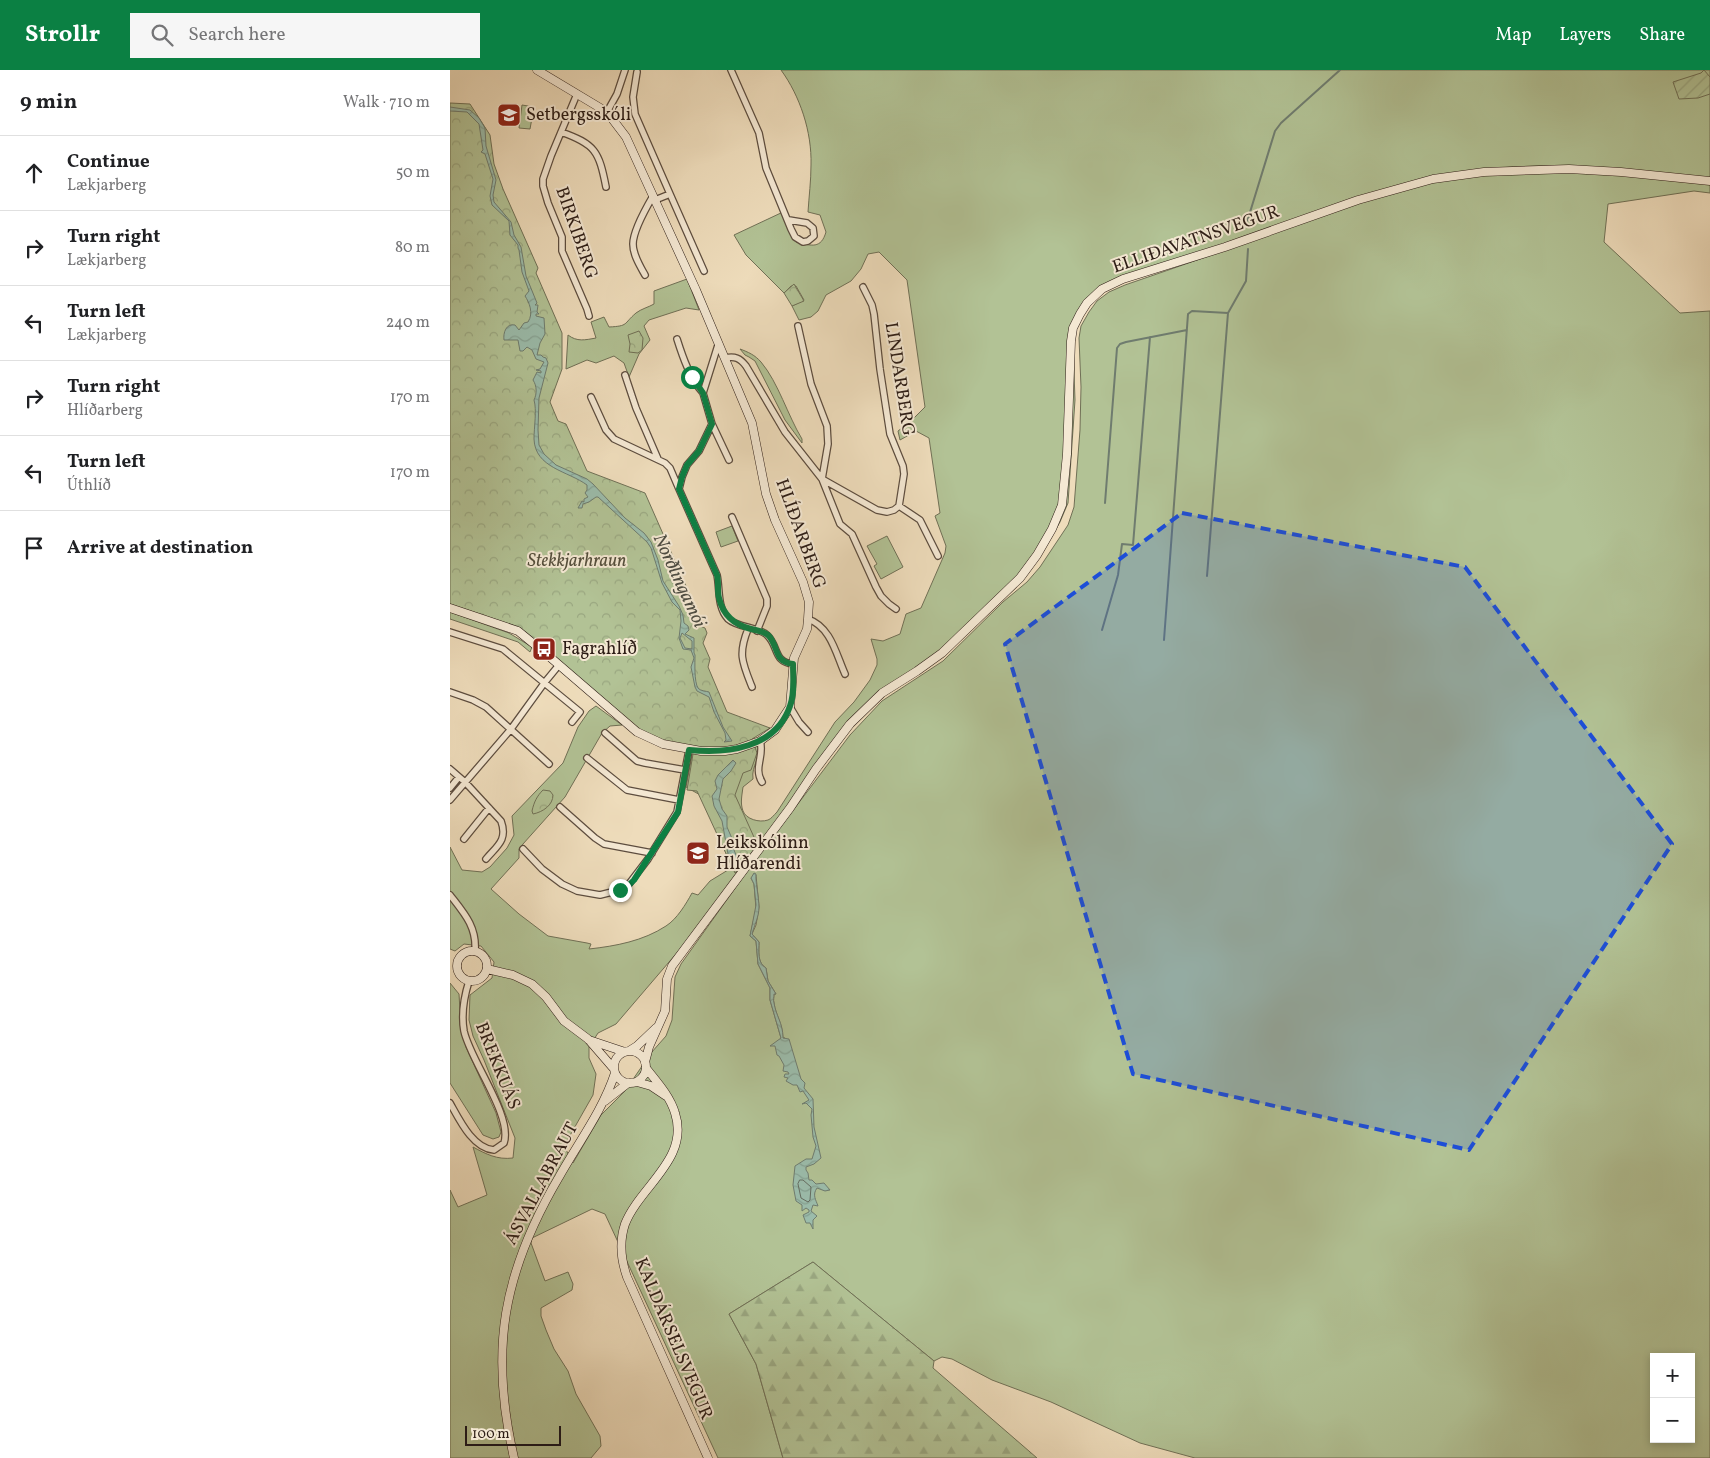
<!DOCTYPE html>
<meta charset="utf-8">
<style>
body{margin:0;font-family:Vollkorn,serif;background:#f6f6f6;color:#202124}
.controls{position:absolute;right:15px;bottom:15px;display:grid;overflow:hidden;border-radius:0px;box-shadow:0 2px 8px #0003}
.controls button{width:45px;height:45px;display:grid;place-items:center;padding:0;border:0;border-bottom:1px solid #e0e0e0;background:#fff;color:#202124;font:25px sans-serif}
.scale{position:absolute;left:15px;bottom:12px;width:96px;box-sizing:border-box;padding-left:5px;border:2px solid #2d1d16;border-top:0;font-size:14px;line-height:18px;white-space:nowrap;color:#2d1d16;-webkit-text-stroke:4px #f4e8d3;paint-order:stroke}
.stop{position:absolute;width:15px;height:15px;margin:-11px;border:4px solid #0b8043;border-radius:50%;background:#fff}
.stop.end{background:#0b8043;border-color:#fff;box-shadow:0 1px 5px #0008}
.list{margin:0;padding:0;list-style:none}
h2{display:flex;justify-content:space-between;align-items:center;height:65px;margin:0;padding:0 20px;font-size:21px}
h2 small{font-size:16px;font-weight:400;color:#757577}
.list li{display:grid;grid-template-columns:32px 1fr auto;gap:15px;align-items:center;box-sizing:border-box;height:75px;padding:0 20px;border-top:1px solid #e0e0e0}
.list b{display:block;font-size:19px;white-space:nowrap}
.list p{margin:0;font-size:16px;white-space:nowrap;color:#757577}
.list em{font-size:16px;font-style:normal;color:#757577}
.icon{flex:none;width:28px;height:28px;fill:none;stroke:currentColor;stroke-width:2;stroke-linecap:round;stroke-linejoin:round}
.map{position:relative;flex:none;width:1260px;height:1388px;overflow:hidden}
header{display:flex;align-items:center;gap:30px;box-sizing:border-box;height:70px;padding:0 25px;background:#0b8043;color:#fff}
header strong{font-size:24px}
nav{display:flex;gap:28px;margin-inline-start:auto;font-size:18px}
.search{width:350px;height:45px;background:#f6f6f6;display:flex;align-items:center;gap:12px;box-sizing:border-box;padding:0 18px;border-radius:0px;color:#757577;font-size:19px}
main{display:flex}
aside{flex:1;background:#fff}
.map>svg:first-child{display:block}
.grass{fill:#b2c295;stroke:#707056;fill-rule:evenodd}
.forest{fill:url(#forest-firs);stroke:#707056}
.park{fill:url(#park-crowns);stroke:#707056}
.garden{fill:url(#garden-furrows);stroke:#707056}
.water{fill:url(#water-waves);stroke:#6f7c6f;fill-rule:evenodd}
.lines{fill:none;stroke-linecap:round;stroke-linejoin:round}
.shore{stroke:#646c60;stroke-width:1}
.stream{stroke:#6f7c6f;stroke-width:2}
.street-casing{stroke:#5d4d3f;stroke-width:8}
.secondary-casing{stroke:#2d1d16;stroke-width:9}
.street{stroke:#f4e8d3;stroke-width:5.5}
.secondary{stroke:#f4e8d3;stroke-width:8}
.route{stroke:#0b8043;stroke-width:6}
.marked{fill:#1d4ed8;fill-opacity:0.2;stroke:#1d4ed8;stroke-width:4;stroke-dasharray:10 6;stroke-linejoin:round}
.labels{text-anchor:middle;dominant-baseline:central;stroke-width:4;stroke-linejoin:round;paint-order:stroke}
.poi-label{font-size:18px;fill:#2d1d16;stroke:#f4e8d3;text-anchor:start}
.street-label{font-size:18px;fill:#2d1d16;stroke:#f4e8d3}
.park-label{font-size:18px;font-style:italic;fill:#554f3c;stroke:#f4e8d3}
.water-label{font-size:19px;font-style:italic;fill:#4e4d43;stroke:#f4e8d3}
</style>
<header>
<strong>Strollr</strong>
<div class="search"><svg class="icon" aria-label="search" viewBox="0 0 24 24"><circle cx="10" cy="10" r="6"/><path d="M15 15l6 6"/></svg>Search here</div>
<nav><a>Map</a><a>Layers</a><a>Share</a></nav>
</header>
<main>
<aside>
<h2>9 min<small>Walk · 710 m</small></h2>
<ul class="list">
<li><svg class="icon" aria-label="ahead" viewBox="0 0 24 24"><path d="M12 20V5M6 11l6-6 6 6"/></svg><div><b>Continue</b><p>Lækjarberg</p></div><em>50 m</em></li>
<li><svg class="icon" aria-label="right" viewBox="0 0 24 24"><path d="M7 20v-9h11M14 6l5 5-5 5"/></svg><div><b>Turn right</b><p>Lækjarberg</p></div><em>80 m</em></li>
<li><svg class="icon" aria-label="left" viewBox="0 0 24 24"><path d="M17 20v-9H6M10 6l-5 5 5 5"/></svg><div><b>Turn left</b><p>Lækjarberg</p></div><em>240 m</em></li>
<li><svg class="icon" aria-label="right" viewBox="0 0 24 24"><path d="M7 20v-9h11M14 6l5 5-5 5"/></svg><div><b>Turn right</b><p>Hlíðarberg</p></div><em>170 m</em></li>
<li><svg class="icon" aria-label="left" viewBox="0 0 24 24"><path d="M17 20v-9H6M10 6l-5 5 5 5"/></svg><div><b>Turn left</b><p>Úthlíð</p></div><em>170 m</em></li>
<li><svg class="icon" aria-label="arrive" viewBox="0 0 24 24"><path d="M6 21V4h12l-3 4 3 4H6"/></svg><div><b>Arrive at destination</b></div></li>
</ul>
</aside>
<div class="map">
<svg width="1260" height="1388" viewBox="0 0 1260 1388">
<defs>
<pattern id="forest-firs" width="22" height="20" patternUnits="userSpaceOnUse" patternTransform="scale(1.25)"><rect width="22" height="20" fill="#b2c295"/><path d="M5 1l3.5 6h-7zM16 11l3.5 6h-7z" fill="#99a680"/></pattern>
<pattern id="park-crowns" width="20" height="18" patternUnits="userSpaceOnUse" patternTransform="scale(1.25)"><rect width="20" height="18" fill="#b2c295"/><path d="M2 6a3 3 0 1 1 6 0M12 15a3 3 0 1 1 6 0" fill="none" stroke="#99a680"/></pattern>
<pattern id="garden-furrows" width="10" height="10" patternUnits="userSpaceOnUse" patternTransform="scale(1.25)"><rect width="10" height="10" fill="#b2c295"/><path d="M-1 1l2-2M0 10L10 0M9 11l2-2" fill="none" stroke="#99a680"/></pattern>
<pattern id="water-waves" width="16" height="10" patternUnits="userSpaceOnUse" patternTransform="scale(1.25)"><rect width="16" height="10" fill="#9bbcab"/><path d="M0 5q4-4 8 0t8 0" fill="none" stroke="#86a192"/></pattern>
</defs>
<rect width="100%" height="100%" fill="#eedcbb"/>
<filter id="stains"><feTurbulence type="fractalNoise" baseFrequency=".004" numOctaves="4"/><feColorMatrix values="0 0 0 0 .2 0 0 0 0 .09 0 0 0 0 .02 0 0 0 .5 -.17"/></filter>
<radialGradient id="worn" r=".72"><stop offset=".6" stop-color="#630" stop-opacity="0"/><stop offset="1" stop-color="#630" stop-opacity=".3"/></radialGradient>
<path class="grass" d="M331,0h929v108c-49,-4 -99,-10 -149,-12 -46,-1 -92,4 -137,12l-319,109 -26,29 -6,28 2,56 -7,103 -8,19 -16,28 -17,23 -77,73 -84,62 -179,233 -71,83 -18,9 -9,14v11l7,16 -3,21 -29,51 9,17 28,-48 24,-24 26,-38 15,-17 6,-16 3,-43 6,-13 70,-98 99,-131 32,-34 61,-40 60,-59 24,-20 13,-15 28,-42 6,-18 6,-77 1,-43 -2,-49 2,-12 8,-14 8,-11 12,-9 16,-7c55,-19 110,-38 165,-58 58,-20 116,-42 178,-51 80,-11 162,0 242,7v10l-16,-2 -86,13 -4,38 76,71 30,-2v1147h-515l-55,-15 -89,-41 -59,-22 -40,-21 -10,-2 -8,4 -121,-99 -84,52 27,50 27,94h-65l-113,-244 -13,-5 -60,29 -1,5 14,38 23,-9 5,12 -1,6 -31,18v8l5,14 8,19 14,22 8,23 24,42 1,10 -10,12h-141v-268l8,17 29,-12 -14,-48c13,7 24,13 40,11l2,-20 -31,-78 -11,-24 -4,-16 1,-25 22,-17 2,-16 -13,-16 -17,-2 -9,7 -5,-2v-102l12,23 20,2 8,-5 17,-19 7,-13 -2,-19 51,-53 15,-36 11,-16 7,-5 26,19 -12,1 -8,7 -37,64 -42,47 -4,5v9l-28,31 28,25 29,22 39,7 4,1 -2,5c27,-3 54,-8 77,-23 11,-7 20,-22 26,-33l6,2 12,-14 18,-11 3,-5 -29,-69 -16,-9 6,-32 4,-2 50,-4 12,-3c4,11 -7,19 -5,33l-10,8c-1,8 -3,16 0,24 3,8 16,12 25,9 3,-1 6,-5 9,-8l58,-90 19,-20 16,-22 7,-15v-6l-6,-20 12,2 17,-7 6,-20 15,-6 24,-55 1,-7 -11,-30 5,-3 -11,-75 -13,-7 -16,9 -2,-9 13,-10 14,-14 -18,-127 -28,-28 -11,2 -7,15 -10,12 -25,14 -8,16 -7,6 -12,3 -7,-14 12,-6 -8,-14h-5l-7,7 -38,-38 -12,-20 49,-23 6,18 7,12c16,4 25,7 30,-10l-6,-17 -12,-3c1,-16 3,-31 3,-47 1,-33 -11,-69 -30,-95zM306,805l3,32 -3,18 -4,9 7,8c0,9 -2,21 7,26l2,13 8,13h-2c0,3 -1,6 0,9 2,14 8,18 9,35h2l-9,5 5,-5 -11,-38v-12l-12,-24 -2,-23 -6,-5 6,-27 -2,-25 -3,-6zM1204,1287h37v82h-37z
M72,35l12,2 -4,22 -11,-1z
M237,209l12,31 -13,-2 -37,12 -5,6 6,14 -11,14 -10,23 -5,-14 -10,-7 -18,7 -9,-3 -21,9 2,-34c9,7 17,5 28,3l-5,-16 13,-5 5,10c20,-1 14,-3 27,-14 5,-4 13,-6 18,-9v-13z
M290,279c8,3 15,6 21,13 17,20 27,54 41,77v4l-17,-23 -30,-59 -6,-4 -4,-2z
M282,456l6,15 -17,6 -5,-15z
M437,466l16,31 -22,12 -7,-13 3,-2 -10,-18z
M0,542l59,21 23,14 -2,5 -12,-10 -68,-23z
M0,913l9,11 2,34 5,19 30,66 5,19 -2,5 -6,2 -10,-4 -33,-52z"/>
<path class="forest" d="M363,1192l121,99 -1,7 104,90h-254l-27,-94 -27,-50z"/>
<path class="park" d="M0,33l20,1 20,31 4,29 9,25 35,79 -2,5 26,60v36l-12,33 8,19 8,3 21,47 58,22 48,109 -4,10 6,12 10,4 2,5 -4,10 7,16 -2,8 19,45 43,16 -18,11 5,14 -6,17 -8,3 -8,22 23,51 -23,27 -38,-82 -10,-1 7,-42 -29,-7 -27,-12 -111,-96 -12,-7 -65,-22z
M344,214l10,17 -12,5 -8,-13z
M189,261l4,7 -1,12 -4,3 -9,-1 1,-8 -2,-9z
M93,720l7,1 3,4c0,10 -10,17 -20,19l-1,-3c2,-9 5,-15 11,-21z"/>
<path class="garden" d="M1254,0l6,7v17l-12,4 -19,1 -6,-17 28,-9z"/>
<path class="water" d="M0,37l20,3 9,8 6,10 1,18 10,34 -3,15 1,7 17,20 3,13 7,12 5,29 11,27 -2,2h3l-1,7 2,2h-3v2l8,2 1,16 -5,9 -3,12h4l2,2 3,1 2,5 -9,35 -1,32 1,15 5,9 12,11 31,14 6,5 32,34 19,15 7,9 7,18 5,21 16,25 4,9 1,8 4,3 1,4 -4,4 9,4v15l1,2c0,7 -1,27 3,33 2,3 8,3 11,4l14,35 9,14 -8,1 2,-2 -1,-7 -11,-21 -5,-15 -12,-6 -2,-4 -4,-20 3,-9 -3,-8 -8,-1 -4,-11 2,-17 -1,-11 -8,-8 -10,-19 -11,-35 -4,-6 -49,-45h-2l-7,5 -6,2 -1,4h-4l4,-7 2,1v-3l4,-2 -3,-4 2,-3v-5c-19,-14 -52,-17 -53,-46 0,-12 3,-29 0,-39 3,-6 3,-14 -1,-20l4,-8 4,1v-2l-5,-1 4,-1 4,-7 -8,-3 -4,-9 -5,-3 -4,4h-3l-2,-11h-14c-1,-7 2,-17 11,-15l4,5 5,-7 4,-1c6,-9 1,-20 -3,-26l4,-5 -7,-19 -3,-22 -1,-2v-3l-8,-10 -1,-14 -17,-16 -2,-9 3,-17 -8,-25 -4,-2 2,-2 -4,-26 -12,-12 -17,-1zM232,563l10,8v8l-7,-1 -5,-10z
M283,690l3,3 -5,8 -8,8 -4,20 3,10 5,7v11l7,16v7l2,5 6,6 -6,3 -8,-10 -6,-33 -8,-15 -2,-10 5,-7 -2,-8 3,-6z
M304,803l2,1c-1,6 3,24 3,33 0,10 -5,19 -7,27l7,8c0,9 -2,21 7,26l2,13 8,13h-2c0,3 -1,6 0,9 2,13 9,20 9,35l6,1 12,40 4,4 -1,5 9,11 1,28 7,31 -7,6 -8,3v3l2,3 1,7h3l4,4 8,-1 6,7 -5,1 -8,-3c-5,7 -1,12 1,18l-5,-1 -2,6 6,5 -4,4v9l-3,-6h-4l-3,-8 6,-3v-2l-3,-2 -4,3v-6l-6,-4 -3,-16 2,-19 11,-7h6l4,-13 -3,-9 -2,-22 1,-6 -6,-6 -4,1 7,-4 -6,-9 -3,1 -3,-7h-4l-7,-4 2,-3 -4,-1 1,-3h4l-1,-2 -5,-1 1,-6 -5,-9 -2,-1 -2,-9h-5l11,-8 -11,-38v-12l-12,-24 -2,-23 -6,-5 6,-31 -2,-21 -3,-6z"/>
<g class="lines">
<path class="shore" d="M350,1110h3l8,7 -1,13 -2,2 -7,-4 -3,-14z"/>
<path class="stream" d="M797,152l28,-91 6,-8 59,-53
M655,433l12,-155 3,-4 6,-2 61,-12
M757,506l21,-263 18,-32 2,-32
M652,560l16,-55 4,-31 11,1 17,-208
M714,570l24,-326 4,-3 36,2"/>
<g class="street-casing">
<path id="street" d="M281,0l28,63 7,35 25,61 4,8 8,5 5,-1 6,-5 -1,-8 -6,-5 -18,-3
M187,2l-4,25 2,17 35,80 -15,6
M127,24l-26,62 -8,23v7l5,17 14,34v14l25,58 2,7
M157,42l10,-18 8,-24
M111,62c34,12 38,19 45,55
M220,124l34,77
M195,205c-5,-9 -12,-20 -12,-31 0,-13 13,-36 20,-48
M348,256l13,58 16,42 1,18 -6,35 18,45 12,10 24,53 5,9 8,8 7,5
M227,269c6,19 13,39 26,54
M268,275l-15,48 9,31 -13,27 -12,14 -5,12 -3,12 38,86c3,14 0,32 11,44 10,9 31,8 39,16 12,11 6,27 26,29
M275,288c10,-2 15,0 21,8l39,66 37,47 55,31 10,2 7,-2 5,-4 5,-32 -1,-8 -13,-32 -10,-65 -6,-55 -2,-9 -9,-18
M175,305l11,33 22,51
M141,327l15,33 8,9 51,24 5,5 9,21
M262,354l17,36
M449,436l21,14 18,36
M282,447l35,82v7l-10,25
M358,549c23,8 28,35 37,55
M298,559c-10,25 -6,33 4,58
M0,562l53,17 77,63 -8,10
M0,622l23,8 13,7 63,57
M340,637l9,15 9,10
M155,663l32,28 8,2 40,7
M310,671c5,14 -7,27 2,41
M137,688l40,32 52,10
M0,699l15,13 36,39c7,19 -4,25 -15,38
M0,718l9,-11
M0,730l61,-71 34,-47 14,-17
M110,737l35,31 9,6 48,9
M14,769l25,-31
M73,779l19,20 20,15 15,7 23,4 20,-5 9,-6 19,-25 29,-47 12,-62
M0,825c14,18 27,32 25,56
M0,1033c9,16 23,46 44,47l10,-7c9,-27 -34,-83 -40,-112 -3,-17 0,-34 5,-50"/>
</g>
<g class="secondary-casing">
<path id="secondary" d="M0,538l68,23 33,27 86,74 26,12 38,7h24l12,-2 23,-8 15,-11 15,-23 4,-49 13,-29 1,-10 1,-17 -6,-20 -28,-62 -9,-26 -14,-71 -56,-133 -70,-153 -19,-25 -70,-42
M7 896a15 15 0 1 1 30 0a15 15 0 1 1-30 0Z
M37,899l26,6 19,9 14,13 18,24 24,18 26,30
M139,970l36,12
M164 997a16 16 0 1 1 32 0a16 16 0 1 1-32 0Z
M179,981l8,-5 19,-18
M195,992l4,-15 16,-36 2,-32 5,-13 118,-158 26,-39 34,-45 32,-31 35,-22 25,-18 78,-75 17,-23 15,-26 10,-24 5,-51 4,-113 2,-13 7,-14 7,-11 15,-14 21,-10 102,-32 133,-47 75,-21 51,-7 85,-3 52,3 89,9
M196,998c11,14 24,28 29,45 15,46 -35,73 -50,111 -6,18 -4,36 2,53l81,181
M187,1012l14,4 15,10
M155,1031l23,-18
M64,1388c-25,-108 -11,-186 45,-281 19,-34 44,-67 56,-104"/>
</g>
<use href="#street" class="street"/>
<use href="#secondary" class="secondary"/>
</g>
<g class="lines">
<path class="route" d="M170,820l10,-6 4,-4 44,-68 11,-62c38,4 87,-2 101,-44 5,-13 3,-29 3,-42 -19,-2 -14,-16 -24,-28 -4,-5 -11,-5 -18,-7 -16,-4 -28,-14 -32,-31 -2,-7 0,-15 -2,-23l-38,-86 3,-12 5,-12 12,-14 13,-27 -9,-31 -11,-16"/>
</g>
<path class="marked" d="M732,443l283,54 207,277 -203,306 -336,-76 -128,-430z"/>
<defs>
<g id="school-square" transform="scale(1.25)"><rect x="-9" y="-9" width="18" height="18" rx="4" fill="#8f2418" stroke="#f4e8d3"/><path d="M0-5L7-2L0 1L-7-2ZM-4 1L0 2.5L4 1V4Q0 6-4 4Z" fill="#fff"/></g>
<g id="bus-square" transform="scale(1.25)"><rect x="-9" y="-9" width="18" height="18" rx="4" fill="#8f2418" stroke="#f4e8d3"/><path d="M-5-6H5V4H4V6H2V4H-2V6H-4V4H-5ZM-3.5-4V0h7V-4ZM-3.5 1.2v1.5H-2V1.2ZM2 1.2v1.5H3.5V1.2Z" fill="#fff"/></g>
</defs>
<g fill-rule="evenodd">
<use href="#school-square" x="59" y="45"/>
<use href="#bus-square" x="94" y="579"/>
<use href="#school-square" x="248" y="783"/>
</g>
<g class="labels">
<g class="poi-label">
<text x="76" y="45">Setbergsskóli</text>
<text x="112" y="579">Fagrahlíð</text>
<text x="266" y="773">Leikskólinn<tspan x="266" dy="21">Hlíðarendi</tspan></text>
</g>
<g class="street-label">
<text transform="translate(126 163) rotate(71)">BIRKIBERG</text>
<text transform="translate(746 170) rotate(-19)">ELLIÐAVATNSVEGUR</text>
<text transform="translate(449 309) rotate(81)">LINDARBERG</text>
<text transform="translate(350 464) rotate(70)">HLÍÐARBERG</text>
<text transform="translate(47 996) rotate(68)">BREKKUÁS</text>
<text transform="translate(92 1114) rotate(-62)">ÁSVALLABRAUT</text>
<text transform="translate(223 1269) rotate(67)">KALDÁRSELSVEGUR</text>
</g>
<g class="park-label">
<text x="127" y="491">Stekkjarhraun</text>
</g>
<g class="water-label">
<text transform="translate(229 511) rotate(65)">Norðlingamói</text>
</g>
</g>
<rect width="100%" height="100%" filter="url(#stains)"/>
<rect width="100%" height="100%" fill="url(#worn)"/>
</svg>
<div class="controls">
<button>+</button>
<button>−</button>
</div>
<div class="scale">100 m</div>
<div class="stop" style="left:242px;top:307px"></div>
<div class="stop end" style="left:170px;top:820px"></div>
</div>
</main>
